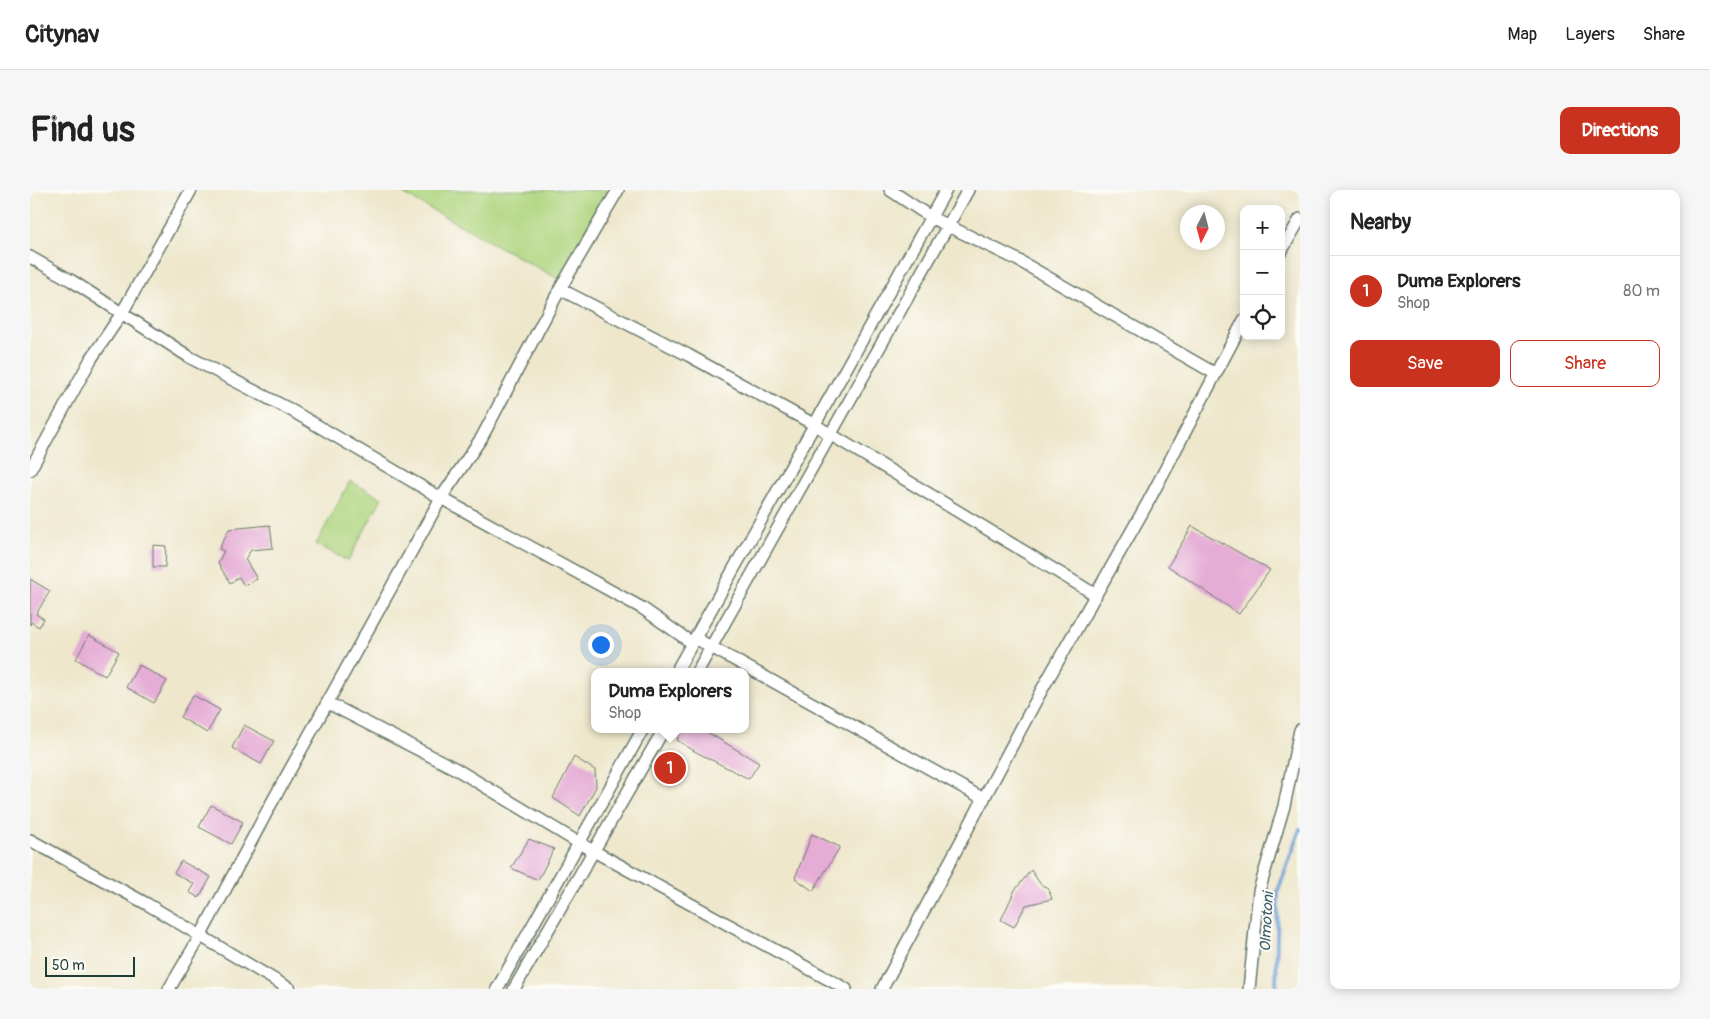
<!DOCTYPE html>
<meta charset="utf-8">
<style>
body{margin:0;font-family:Pangolin,sans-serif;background:#f6f6f6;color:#222}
.controls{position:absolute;right:15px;top:15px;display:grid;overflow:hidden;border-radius:10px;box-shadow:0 2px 12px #0003}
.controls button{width:45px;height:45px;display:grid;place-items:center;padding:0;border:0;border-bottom:1px solid #e0e0e0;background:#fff;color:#222;font:25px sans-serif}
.compass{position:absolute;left:1150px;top:15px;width:45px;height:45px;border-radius:50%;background:#fff;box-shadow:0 2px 12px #0003;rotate:186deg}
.scale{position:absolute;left:15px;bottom:12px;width:90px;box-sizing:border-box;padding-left:5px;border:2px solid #1f3d34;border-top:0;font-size:14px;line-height:18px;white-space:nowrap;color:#1f3d34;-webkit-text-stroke:4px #fdfcf7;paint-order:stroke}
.you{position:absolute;left:570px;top:454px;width:18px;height:18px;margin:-12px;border:4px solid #fff;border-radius:50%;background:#1a73e8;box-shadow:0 0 0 8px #1a73e833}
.badge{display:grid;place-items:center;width:32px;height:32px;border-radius:50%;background:#c8321e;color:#fff;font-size:16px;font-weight:700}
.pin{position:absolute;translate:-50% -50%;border:2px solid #fff;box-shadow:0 1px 5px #0006}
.popup{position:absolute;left:561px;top:478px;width:158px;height:65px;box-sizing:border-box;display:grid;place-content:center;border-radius:10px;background:#fff;filter:drop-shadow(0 1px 4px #0005);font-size:16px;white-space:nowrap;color:#767676}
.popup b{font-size:19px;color:#222}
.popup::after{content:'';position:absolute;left:50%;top:100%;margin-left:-10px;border:10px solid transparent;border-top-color:#fff}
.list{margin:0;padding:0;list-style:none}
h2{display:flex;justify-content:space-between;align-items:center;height:65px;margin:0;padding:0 20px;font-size:21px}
h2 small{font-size:16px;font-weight:400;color:#767676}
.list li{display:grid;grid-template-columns:32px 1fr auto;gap:15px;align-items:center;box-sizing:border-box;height:70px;padding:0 20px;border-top:1px solid #e0e0e0}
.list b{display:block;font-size:19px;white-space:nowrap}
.list p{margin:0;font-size:16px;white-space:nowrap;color:#767676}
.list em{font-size:16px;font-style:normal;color:#767676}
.actions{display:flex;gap:10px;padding:15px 20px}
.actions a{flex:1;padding:11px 0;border:1px solid #c8321e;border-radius:10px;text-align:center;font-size:18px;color:#c8321e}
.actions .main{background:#c8321e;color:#fff}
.icon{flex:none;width:28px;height:28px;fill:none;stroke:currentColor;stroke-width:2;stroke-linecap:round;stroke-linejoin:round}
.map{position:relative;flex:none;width:1270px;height:799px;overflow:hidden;border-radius:10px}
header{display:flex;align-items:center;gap:30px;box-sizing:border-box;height:70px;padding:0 25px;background:#fff;border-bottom:1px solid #e0e0e0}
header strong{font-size:24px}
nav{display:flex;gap:28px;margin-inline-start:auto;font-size:18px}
.intro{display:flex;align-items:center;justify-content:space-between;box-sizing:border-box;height:120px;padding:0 30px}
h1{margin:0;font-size:35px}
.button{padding:12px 22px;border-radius:10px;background:#c8321e;color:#fff;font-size:18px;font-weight:700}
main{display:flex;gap:30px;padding:0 30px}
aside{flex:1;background:#fff;border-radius:10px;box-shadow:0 2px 12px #0003}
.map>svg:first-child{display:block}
.green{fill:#afd57f;stroke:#67895a}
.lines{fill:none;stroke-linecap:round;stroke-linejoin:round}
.stream{stroke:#6a9cd5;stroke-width:4}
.building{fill:#e5acd5}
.minor-casing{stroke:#677869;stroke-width:14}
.minor{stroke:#fff;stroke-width:11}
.labels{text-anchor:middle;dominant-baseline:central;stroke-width:4;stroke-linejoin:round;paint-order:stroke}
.water-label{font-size:15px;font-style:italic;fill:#395e6c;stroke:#fdfcf7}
</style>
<header>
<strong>Citynav</strong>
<nav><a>Map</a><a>Layers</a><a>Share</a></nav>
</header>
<div class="intro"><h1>Find us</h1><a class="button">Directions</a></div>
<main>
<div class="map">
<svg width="1270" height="799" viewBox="0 0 1270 799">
<rect width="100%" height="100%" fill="#fdfcf7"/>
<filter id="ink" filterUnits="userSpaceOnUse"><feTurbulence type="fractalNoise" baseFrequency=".02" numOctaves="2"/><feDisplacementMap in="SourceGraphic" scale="10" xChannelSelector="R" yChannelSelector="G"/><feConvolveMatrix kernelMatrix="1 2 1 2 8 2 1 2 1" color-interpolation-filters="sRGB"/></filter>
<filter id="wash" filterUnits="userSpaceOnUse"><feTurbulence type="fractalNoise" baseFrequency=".0096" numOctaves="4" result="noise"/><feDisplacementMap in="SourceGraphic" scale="20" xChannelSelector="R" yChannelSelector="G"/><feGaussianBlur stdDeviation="1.12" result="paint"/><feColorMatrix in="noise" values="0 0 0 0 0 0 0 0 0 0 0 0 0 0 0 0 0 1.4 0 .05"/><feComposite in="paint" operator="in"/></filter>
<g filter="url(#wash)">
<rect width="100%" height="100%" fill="#eee7cc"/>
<path class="green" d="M366,0h213l-51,89z
M320,291l32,17 -34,63 -32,-17z"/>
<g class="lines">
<path class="stream" d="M1246,799l2,-98 22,-62"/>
</g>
<g id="blocks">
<path class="building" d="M240,335l3,23 -22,2 -6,9 12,20 -13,7 -5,-9 -9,6 -12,-20 6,-12 -5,-2 10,-20z
M1162,336l78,44 -31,44 -71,-48z
M123,355l13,1 -1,21h-12z
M0,389l20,12 -14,23 8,5 -5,8 -8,-5 -1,3z
M59,445l30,17 -14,24 -29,-17z
M109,475l28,16 -13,22 -28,-16z
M163,505l27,15 -13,23 -27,-16z
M214,535l30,16 -13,23 -29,-16z
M652,539h20l57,34 -10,16 -53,-27 -19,-12z
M544,567l21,13 1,17 -16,29 -27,-18z
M181,615l32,17 -12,22 -32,-17z
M782,644l28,13 -27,44 -18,-13z
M499,649l25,10 -16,31 -27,-12z
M151,671l30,16 -12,21 -10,-6 5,-8 -20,-11z
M1001,680l10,15 7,3 4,11 -26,6 -12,22 -13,-7 14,-30z"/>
</g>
</g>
<g filter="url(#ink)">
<use href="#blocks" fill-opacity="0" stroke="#677869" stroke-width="1"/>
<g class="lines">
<g class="minor-casing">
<path id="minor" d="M860,0l42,28 84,41 198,114
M1251,62l19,-33
M0,67l42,24 119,77 98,51 152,89 201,110 50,35
M530,99l128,66 127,70 281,170
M0,280l61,-111 31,-46 69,-123
M665,448l289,161
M646,482l270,-482
M667,482l271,-482
M298,513l128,66 123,74 267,146
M0,650l117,64 143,85
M139,799l32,-54 70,-131 170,-306 41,-61 78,-148 58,-99
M467,799l146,-260
M484,799l150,-260
M852,799l158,-296 107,-189 97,-184
M1219,799l10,-98 25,-85 16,-76"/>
</g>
<use href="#minor" class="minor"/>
</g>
</g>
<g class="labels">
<g class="water-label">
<text transform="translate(1237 732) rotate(-87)">Olmotoni</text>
</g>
</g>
</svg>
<div class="controls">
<button>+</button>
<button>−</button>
<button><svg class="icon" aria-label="locate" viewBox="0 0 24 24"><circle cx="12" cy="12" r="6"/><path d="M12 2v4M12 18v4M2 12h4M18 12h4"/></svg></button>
</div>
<svg class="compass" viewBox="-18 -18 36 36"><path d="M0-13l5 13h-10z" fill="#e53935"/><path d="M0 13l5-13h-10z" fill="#767676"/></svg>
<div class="scale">50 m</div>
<div class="you"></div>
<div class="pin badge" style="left:640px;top:578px">1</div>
<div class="popup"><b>Duma Explorers</b>Shop</div>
</div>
<aside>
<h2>Nearby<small></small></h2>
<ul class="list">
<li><span class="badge">1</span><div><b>Duma Explorers</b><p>Shop</p></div><em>80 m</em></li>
</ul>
<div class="actions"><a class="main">Save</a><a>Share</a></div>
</aside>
</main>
